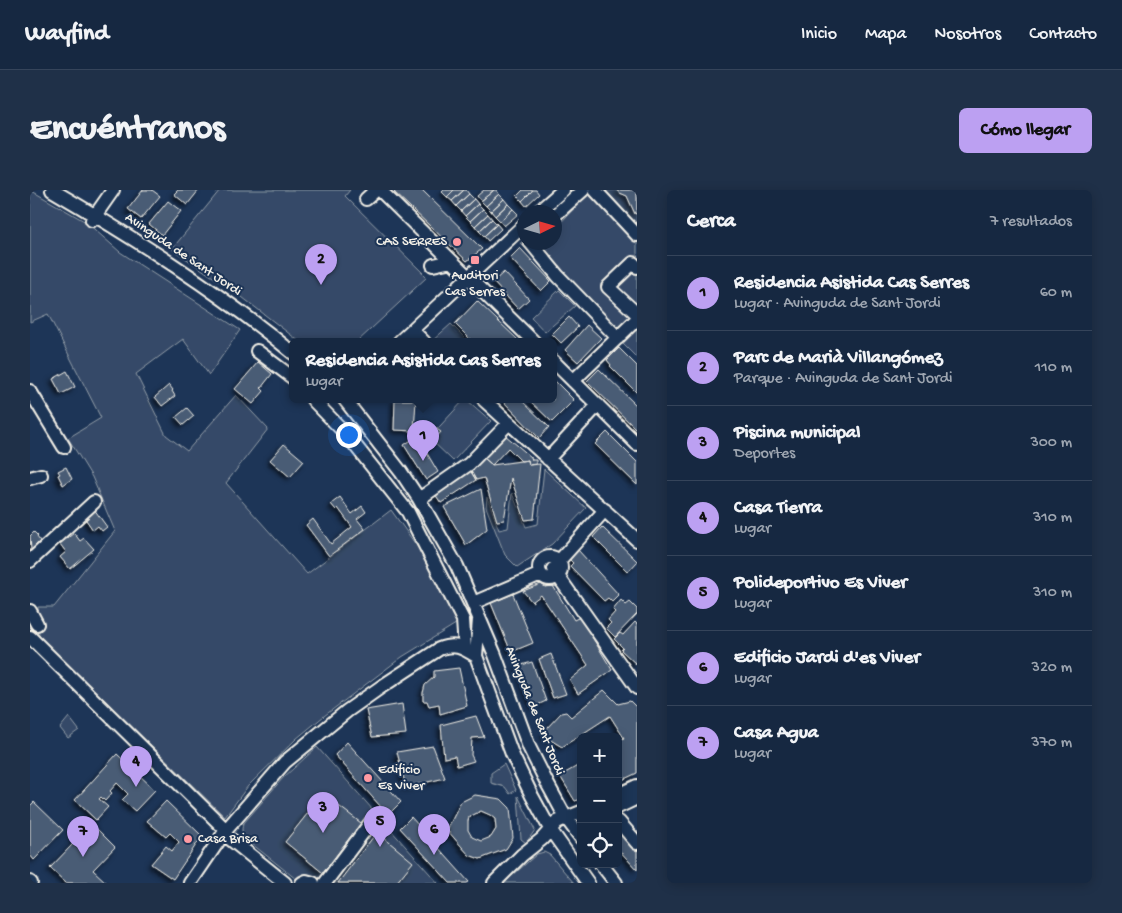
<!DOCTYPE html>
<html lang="es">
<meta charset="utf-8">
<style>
body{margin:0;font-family:"Gochi Hand",sans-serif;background:#1f3048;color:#f1f3f6}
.controls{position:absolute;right:15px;bottom:15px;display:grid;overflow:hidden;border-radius:8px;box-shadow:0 2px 12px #0003}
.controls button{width:45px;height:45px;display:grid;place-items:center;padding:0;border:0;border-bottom:1px solid #35445a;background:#162841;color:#f1f3f6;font:25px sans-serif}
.compass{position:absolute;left:487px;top:15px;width:45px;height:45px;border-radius:50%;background:#162841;box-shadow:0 2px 12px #0003;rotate:85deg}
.you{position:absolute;left:318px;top:244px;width:18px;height:18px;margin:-12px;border:4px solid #fff;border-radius:50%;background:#1a73e8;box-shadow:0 0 0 8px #1a73e833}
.badge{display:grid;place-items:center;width:32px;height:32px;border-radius:50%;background:#bca0f2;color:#111;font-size:16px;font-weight:700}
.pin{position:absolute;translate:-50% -41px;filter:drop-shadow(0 1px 2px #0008)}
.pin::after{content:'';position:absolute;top:26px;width:18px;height:15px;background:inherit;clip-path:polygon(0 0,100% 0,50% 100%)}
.popup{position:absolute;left:259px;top:148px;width:268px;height:65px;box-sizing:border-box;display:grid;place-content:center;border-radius:8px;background:#162841;filter:drop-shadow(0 1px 4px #0005);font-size:16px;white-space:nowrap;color:#9ea6b1}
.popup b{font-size:19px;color:#f1f3f6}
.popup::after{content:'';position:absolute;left:50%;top:100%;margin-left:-10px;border:10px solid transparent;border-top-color:#162841}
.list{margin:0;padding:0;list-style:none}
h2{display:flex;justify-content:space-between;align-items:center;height:65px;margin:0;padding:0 20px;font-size:21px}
h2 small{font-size:16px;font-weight:400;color:#9ea6b1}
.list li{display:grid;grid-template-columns:32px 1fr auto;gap:15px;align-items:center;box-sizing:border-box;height:75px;padding:0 20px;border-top:1px solid #35445a}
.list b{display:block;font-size:19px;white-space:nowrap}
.list p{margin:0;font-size:16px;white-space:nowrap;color:#9ea6b1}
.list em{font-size:16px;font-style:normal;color:#9ea6b1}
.icon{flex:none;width:28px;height:28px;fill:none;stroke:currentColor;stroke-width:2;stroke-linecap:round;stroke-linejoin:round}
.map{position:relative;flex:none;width:607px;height:693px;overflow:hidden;border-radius:8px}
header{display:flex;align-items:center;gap:30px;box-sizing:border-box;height:70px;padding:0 25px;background:#162841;border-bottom:1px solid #35445a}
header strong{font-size:24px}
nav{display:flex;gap:28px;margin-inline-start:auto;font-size:18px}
.intro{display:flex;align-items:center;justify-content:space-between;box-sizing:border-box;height:120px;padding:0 30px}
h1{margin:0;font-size:35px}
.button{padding:12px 22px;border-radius:8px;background:#bca0f2;color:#111;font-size:18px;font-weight:700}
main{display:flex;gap:30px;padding:0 30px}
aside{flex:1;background:#162841;border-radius:8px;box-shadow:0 2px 12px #0003}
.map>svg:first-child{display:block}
.green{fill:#354a67;stroke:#949ea8}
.building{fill:#485b74;stroke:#f4f1e8;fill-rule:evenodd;filter:url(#shadow)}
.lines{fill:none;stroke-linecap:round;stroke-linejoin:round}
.minor-casing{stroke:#f4f1e8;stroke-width:16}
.minor{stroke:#1d3557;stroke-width:12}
.poi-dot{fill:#ff9aa2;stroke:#1d3557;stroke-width:2}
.labels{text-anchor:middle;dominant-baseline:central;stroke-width:4;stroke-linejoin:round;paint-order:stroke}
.poi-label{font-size:14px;fill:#f4f1e8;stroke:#1d3557;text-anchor:start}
.street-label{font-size:14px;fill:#f4f1e8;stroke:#1d3557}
</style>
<header>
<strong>Wayfind</strong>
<nav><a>Inicio</a><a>Mapa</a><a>Nosotros</a><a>Contacto</a></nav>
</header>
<div class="intro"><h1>Encuéntranos</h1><a class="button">Cómo llegar</a></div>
<main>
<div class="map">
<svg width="607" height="693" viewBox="0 0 607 693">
<defs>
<filter id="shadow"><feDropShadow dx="-3" dy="3" stdDeviation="2.5" flood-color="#0009"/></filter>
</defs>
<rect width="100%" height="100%" fill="#1d3557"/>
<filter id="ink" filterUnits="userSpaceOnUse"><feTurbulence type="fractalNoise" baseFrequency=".02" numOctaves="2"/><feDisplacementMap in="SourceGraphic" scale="10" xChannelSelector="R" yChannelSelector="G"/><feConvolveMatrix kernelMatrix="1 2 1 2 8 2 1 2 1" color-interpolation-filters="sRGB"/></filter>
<g filter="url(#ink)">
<path class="green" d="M0,0l56,32 34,30 120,78 -31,45 -26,-36 -47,35 30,61 21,16 49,-56 32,34 -42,54 81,91 84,-64 38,53 30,59 -57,35 -78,59 -28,23 -48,47 -23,31 -186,-181 -1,-29h16l61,-76 -23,-54 -24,-39 33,-20 -53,-104 -18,8z
M190,0h130l-5,6 82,81 -70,65h-57l-62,-48 -66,-45z
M561,0h46v168l-16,-16 -10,-6 -91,-93 34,-1 1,-13z
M529,100l16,16 -30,26 -14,-15z
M421,134l18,18h-38z
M434,210h3l24,21 -38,40 -24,-23z
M514,279l42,39 -34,36 -35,23 -12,-12 -19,-48 1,-10 12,33 9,-2 4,-35 14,34 12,-3z
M39,527l10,13 -11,8 -8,-10z
M287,557l121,136h-137l-54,-43c-5,-5 -6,-9 -4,-16l40,-46z
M474,574l12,26 -6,4 -5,-7 -14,-4v-10z
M488,606l17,34 -9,13 -5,-4z
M514,662l6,3 24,28h-70l33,-29z"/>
<path class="building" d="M113,0h9l8,6 -19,23 -13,-10z
M148,0h21l-12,15 -13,-11z
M366,0h26l60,59 -15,12 -73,-69z
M414,0h10l-7,7 -5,-5z
M424,0h10l-12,11 -5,-4z
M434,0h2l3,4 -13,12 -4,-5z
M454,0h10l-13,11 -4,-5z
M464,0h2l3,4 -13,12 -5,-5z
M493,0h10l-11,11 -5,-5z
M503,0h3l3,4 -13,12 -4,-5z
M586,0h21v23l-2,1 -8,-18 -7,-3z
M439,4l5,5 -13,12 -5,-5z
M469,4l5,5 -13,12 -5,-5z
M444,9l4,5 -13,12 -4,-5z
M474,9l4,5 -13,12 -4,-5z
M138,11l13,10 -19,24 -13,-11z
M448,14l5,5 -13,12 -5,-5z
M478,14l5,5 -13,12 -5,-5z
M453,19l5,5 -13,12 -5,-5z
M483,19l5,5 -14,12 -4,-5z
M458,24l4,5 -13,12 -4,-5z
M462,29l5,5 -13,12 -5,-5z
M467,34l4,5 -13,12 -4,-5z
M490,58l31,33 -10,10 -31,-33z
M474,82l25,27 -11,10 -25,-27z
M447,111l40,38 -2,3h-42l-18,-18z
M539,127l9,10 -17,16 -9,-9z
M557,135l14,13 -23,24 -13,-12z
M589,158l18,18v27l-27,-27 1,-1 -4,-5z
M228,172l14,12 -11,14 3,3 -11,13 -18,-15z
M569,179l38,37v24l-50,-49z
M37,181l8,16 -14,7 -8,-15z
M523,189l21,21 -22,22 -23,-22h24z
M139,195l4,5 -1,1 3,5 -13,10 -7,-9z
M365,210h21l-2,31 -20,-1z
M475,210h16l28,27 -10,11 -36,-37z
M157,218l7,8 -11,9 -7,-8z
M402,236l9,6 -16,18 13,22 -12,8 -22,-35z
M577,242l30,30v23l-42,-41z
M475,245l26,22 1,3h4v4l-7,1 -1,-5 -7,1 -13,-13 -16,17 -9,-8z
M254,254l20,17 -14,16 -20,-17z
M453,267l9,8 36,-5 1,5 11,-1 -6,55 -9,1 -14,-42 -7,42 -7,1 -13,-43 -8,2 -6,-10z
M36,277l6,12 -9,6 -5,-10 2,-1 -2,-3z
M440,280l6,10 -35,23 -6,-9z
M451,299l6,40 -21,16 -22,-38z
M310,307l12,17 10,-8 4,6 -9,7 8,10 -36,27 -23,-31 7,-6 18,25 21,-17 -14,-19 -2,2 -5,-6z
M64,319l13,18 -5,4 -4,-5 -5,4 -9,-13z
M572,337l35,34v1l-9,10 -35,-35z
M4,342l4,4 -1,1 3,4 -9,9 -1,-14z
M44,343l6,8 4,-3 10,11 -24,20 -10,-12 6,-5 -6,-8z
M548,360l41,45 -7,7 -4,-4 -4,3 -34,-35 3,-3 -4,-4z
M511,394l4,3 8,-1 21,34 6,-3 32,53 -34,24 -8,-14 18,-15 -47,-70 -9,7 -9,-11z
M483,404l20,49 -22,9 -20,-49z
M591,410l5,5 4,-3 7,7v5l-22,23 -9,-9 5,-5 -3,-3 7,-8 -2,-2z
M605,432l2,2v41l-16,-15 2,-2 -9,-9 6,-6 3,2z
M521,464l15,40 -13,4 -14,-39z
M502,472l14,39 -13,6 -15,-41z
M429,478l8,38 -27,8 -1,-10 -10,2 -2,-5h-4v-8l2,-8 9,-8v-6z
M574,500l14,14 12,-3 7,7v65l-19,9v-41l6,-3 -14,-22 -48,31 -18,-11 3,-8 14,-15 5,-1 5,5z
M372,514l4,30 -34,3 -6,-27z
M446,526l8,21 -12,1 -1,17 3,6 -17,5 -2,-10 -11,2 -3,-33z
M317,552l54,60 -13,13 -53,-60z
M403,556l12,32 -39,9 -9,-35z
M87,564l38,36 -20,21 -13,-11 6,-6 -11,-11 -7,8 2,2 -7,8 -4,-4 -2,2 9,8 -12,13 -21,-20z
M551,574v35l-6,2 -15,-25z
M293,604l38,29 -38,50 -38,-31z
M445,605l26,4 9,9 3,30 -7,11 -26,10 -11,-4 -22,-25 14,-28zM451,621l9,4 5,4 1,10 -5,8 -10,4 -9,-4 -4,-7v-9l1,-4z
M136,611l36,35 -29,43 -22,-15 15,-18 6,5 7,-9 -9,-9 -4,4 -19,-16z
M4,612l29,28 -29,30 -4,-5v-49z
M381,627l58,65 -2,1h-17l-50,-55z
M62,634l23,23 -22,23 14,13h-41l-16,-15z
M588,638l19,21v21l-19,-21z
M347,642l36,30 -17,21h-58z"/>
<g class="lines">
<g class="minor-casing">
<path id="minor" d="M22,0c84,49 166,101 241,163
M350,0l154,152
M565,0l42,45
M336,9l10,-9
M508,22l25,-22
M524,26l29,-26
M62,30l21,-30
M500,52l28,34 60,62
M403,75l19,-4
M607,77l-4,-4 -25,24 29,27
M382,140l12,12
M369,152l125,-117
M227,161l36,27
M523,171l84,83
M543,191l64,-62
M0,201l34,56
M283,210l34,35 61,77 55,108 2,29
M315,210l56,72 18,27 38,67 38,89 34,92 18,36 19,35 15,20
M454,210l153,140
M518,269l50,-54
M0,288l11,-3
M389,309l50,-35 40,-41
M509 378a11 11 0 1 1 22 0a11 11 0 1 1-22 0Z
M0,371l64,-59
M529,371l46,-51
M523,379l84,119
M443,413l68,-29
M0,421l7,13
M449,430l-3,36 36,98 20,42 18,33 38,54
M0,447l196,193
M588,605l19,-9
M588,617l19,-9
M589,632l18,21
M194,644l61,49
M571,674l15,19
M0,692l1,1
M160,693l36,-53 59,-68 62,-51 34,-24 58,-38c16,-6 23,-2 37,7
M272,693l4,-2 7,2
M295,693l46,-61
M464,693l28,-28 20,-16 15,-17 9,-4 15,-6"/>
</g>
<use href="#minor" class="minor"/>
</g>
</g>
<g class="poi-dot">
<circle cx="427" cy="52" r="5"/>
<rect x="440" y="65" width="10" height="10" rx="2.5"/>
<circle cx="338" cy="588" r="5"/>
<circle cx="158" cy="649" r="5"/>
</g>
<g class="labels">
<g class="poi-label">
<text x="417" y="52" text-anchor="end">CAS SERRES</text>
<text x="445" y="86" text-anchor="middle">Auditori<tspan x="445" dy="16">Cas Serres</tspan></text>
<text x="348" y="580">Edificio<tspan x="348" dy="16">Es Viver</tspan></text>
<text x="168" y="649">Casa Brisa</text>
</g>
<g class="street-label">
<text transform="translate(153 65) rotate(34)">Avinguda de Sant Jordi</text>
<text transform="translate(504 521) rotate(68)">Avinguda de Sant Jordi</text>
</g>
</g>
</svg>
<div class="controls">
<button>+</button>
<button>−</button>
<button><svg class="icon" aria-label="locate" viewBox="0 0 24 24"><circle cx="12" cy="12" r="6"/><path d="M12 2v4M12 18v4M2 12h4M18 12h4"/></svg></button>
</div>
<svg class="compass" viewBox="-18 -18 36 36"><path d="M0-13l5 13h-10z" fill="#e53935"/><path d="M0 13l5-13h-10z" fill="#9ea6b1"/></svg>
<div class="you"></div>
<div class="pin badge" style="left:393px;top:271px">1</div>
<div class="popup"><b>Residencia Asistida Cas Serres</b>Lugar</div>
<div class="pin badge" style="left:291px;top:95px">2</div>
<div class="pin badge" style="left:293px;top:643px">3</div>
<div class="pin badge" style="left:106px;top:597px">4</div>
<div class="pin badge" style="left:350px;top:657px">5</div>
<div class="pin badge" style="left:404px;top:665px">6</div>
<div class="pin badge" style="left:53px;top:667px">7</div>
</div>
<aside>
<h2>Cerca<small>7 resultados</small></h2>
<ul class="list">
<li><span class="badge">1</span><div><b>Residencia Asistida Cas Serres</b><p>Lugar · Avinguda de Sant Jordi</p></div><em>60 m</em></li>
<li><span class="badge">2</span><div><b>Parc de Marià Villangómez</b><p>Parque · Avinguda de Sant Jordi</p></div><em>110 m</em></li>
<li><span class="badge">3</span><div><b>Piscina municipal</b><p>Deportes</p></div><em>300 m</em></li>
<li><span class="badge">4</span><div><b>Casa Tierra</b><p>Lugar</p></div><em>310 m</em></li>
<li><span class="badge">5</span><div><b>Polideportivo Es Viver</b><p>Lugar</p></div><em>310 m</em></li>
<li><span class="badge">6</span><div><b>Edificio Jardi d'es Viver</b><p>Lugar</p></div><em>320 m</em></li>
<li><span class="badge">7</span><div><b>Casa Agua</b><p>Lugar</p></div><em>370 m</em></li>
</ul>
</aside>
</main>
